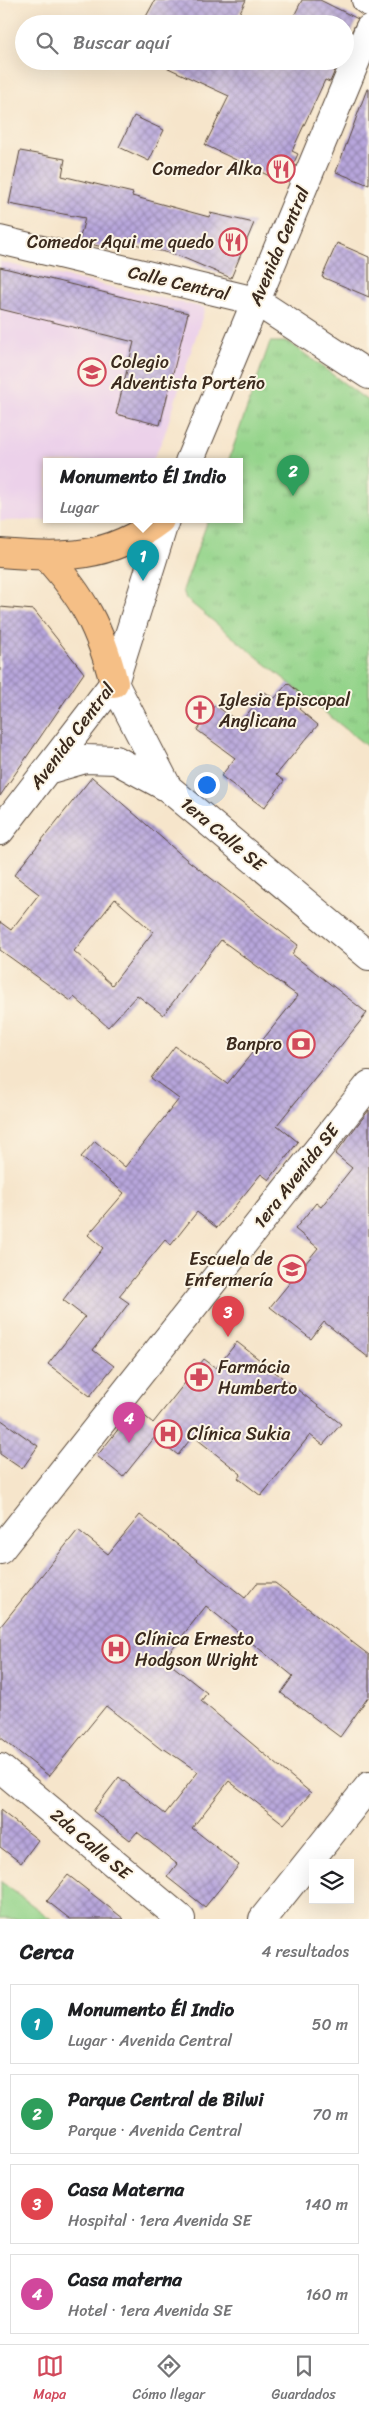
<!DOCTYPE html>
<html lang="es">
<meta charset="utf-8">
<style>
body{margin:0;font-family:Sriracha,sans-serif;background:#f6f6f6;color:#202124}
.controls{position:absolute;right:15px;bottom:15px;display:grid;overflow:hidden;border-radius:0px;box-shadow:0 5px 20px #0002}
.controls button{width:45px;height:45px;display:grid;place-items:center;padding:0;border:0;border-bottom:1px solid #e0e0e0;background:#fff;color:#202124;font:25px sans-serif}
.you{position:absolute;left:206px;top:784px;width:18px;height:18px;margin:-12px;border:4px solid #fff;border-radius:50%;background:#1a73e8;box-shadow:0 0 0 8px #1a73e833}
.badge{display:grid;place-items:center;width:32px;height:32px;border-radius:50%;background:#d1495b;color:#fff;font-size:16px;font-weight:700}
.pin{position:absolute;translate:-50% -41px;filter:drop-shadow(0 1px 2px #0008)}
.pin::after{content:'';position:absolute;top:26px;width:18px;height:15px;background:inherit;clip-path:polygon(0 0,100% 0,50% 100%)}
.popup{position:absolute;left:43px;top:458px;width:200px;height:65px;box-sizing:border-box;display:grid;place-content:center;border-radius:0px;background:#fff;filter:drop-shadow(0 1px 4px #0005);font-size:16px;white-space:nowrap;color:#757577}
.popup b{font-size:19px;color:#202124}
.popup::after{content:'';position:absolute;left:50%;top:100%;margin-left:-10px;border:10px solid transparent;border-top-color:#fff}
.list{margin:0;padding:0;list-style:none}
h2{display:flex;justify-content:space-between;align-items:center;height:65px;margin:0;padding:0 20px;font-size:21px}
h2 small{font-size:16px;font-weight:400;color:#757577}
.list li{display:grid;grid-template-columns:32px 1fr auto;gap:15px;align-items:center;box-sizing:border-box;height:80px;margin:0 10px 10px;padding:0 10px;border:1px solid #e0e0e0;border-radius:0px}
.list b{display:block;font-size:19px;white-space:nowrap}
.list p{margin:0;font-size:16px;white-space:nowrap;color:#757577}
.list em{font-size:16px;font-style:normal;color:#757577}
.icon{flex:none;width:28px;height:28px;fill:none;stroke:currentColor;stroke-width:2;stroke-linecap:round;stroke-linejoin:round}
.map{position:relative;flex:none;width:369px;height:1919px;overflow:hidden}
.search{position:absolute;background:#fff;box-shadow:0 5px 20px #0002;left:15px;right:15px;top:15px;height:55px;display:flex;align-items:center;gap:12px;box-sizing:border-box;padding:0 18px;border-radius:28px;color:#757577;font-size:19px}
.sheet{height:425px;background:#fff}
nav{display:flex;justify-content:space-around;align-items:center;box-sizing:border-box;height:70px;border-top:1px solid #e0e0e0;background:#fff;font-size:14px;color:#757577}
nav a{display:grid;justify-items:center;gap:2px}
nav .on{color:#d1495b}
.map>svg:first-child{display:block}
.built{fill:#ecd1ea}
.park{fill:url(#park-tufts);stroke:#687f54}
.pitch{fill:#94d48b;stroke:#687f54}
.building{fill:url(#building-cross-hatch);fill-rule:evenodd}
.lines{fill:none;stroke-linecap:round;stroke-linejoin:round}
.minor-casing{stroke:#574638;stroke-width:30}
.major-casing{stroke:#574638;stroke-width:30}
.minor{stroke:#fff;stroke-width:28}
.major{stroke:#f5bf86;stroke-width:28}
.labels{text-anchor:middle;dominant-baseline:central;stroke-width:4;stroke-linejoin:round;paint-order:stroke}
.poi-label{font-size:18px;fill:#3b2a1e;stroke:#fcf5e5;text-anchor:start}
.street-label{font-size:18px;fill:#3b2a1e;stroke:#fcf5e5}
</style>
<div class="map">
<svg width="369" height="1919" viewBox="0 0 369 1919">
<defs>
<pattern id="park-tufts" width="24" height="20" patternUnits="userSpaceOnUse" patternTransform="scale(1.25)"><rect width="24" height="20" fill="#94d48b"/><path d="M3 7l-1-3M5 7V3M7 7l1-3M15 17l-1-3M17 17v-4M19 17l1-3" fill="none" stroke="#80b678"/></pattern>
<pattern id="building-cross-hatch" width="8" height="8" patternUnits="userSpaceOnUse" patternTransform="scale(1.25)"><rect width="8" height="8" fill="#b7a6dc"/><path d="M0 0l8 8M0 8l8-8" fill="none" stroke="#9687b2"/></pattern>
</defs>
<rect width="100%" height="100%" fill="#fcf5e5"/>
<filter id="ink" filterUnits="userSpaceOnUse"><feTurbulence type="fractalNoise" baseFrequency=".02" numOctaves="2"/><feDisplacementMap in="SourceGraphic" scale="10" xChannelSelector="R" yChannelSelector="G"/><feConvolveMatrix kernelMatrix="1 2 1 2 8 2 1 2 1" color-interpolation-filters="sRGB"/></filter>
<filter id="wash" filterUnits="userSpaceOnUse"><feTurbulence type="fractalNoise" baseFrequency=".0096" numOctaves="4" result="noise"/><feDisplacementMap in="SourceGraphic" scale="20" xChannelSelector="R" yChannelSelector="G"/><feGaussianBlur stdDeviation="1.12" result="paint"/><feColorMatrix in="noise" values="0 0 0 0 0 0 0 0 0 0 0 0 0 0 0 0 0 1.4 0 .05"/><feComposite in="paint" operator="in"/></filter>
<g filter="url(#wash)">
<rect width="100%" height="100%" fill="#f6e5cb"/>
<path class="built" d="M0,262l205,46 -41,128 -12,26h-105v58l-47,1z"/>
<path class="park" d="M270,342h19l80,60v346l-183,-149 -3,-9 25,-70h31v-58h-11z"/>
<path class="pitch" d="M0,1881l51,38h-51z"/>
<g id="blocks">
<path class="building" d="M155,0h91l-12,24h-92z
M302,0h18l38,19 -13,26v-21h-55z
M153,61h103l13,6 3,-6h67l-9,21 -5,-2 -33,71 6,3 -14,29 -79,-38 24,-49z
M367,89h2v96l-33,-13z
M134,116l30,14 -15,31 -30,-14z
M20,151l45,8 -3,17 71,17 -1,3 77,21 1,-4 44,10 -23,55 -52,-22 -66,-18 -3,11 -31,-8 6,-23 -76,-14z
M337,243l32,14v40l-47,-20z
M0,267l188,46 -28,112 -44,-11 18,-72 -134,-33z
M0,607l34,3 50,63 -84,123z
M288,683l19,16 -8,10 19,16 -42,50 8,6 -20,27 -43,-32 14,-18 -38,-28 18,-25 25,18 25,-31 9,7z
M92,777l94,82 112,86 -6,9 75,59 -90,112 21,17 -29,38 -8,-6 -44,54 -20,-16 -26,33 -6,-5 -46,56 10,7 -36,47 21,16 -24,30 -42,-32 37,-47 -22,-17 40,-52 -15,-13 36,-42 -43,-36 14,-16 30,26 54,-68 -28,-21 24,-32 52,38 71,-88 -77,-56 -58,75 -26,-20 -29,32 -34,-30 -3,4 -71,-51v-28l11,8 28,-36 -25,-19zM115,899l38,33 -41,53 -38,-34z
M369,1110v248l-45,-36 -13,17 -41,-32 48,-59 -23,-19 21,-26 5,4 31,-39 -17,-14z
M237,1342l104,82 -18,21 -13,-10 -49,61 -23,-18 3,-4 -48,-38 -15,19 -23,-18 -32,40 -26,-21 38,-48 18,15 51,-64 12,9z
M0,1419l38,27 -16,23 -22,-15z
M140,1515l105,83 12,-15h18l94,72v41l-29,41 -59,-44 12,-17 -87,-70 -42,53 43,34 -6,8 110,92 -27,31 -55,-43 -37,47 47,37 -34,42 -38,-30 10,-13 -40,-32 -7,8 -37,-29 26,-34 46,37 33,-42 -35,-24 -1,2 -56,-44 -57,70 -49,-39v-110l78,-97 30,24z
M0,1810l38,30 -17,23 -21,-16z
M68,1875l56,44h-54l-23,-18z"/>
</g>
</g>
<g filter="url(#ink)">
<use href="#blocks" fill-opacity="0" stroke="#574638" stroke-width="1"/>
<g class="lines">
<g class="minor-casing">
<path id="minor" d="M366,0l3,2
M0,240l256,61 113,74
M189,462l180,-433
M114,683l54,105 201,168
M47,770l38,-11 31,1 52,28
M0,831l114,-148 51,-163
M0,1550l369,-465
M0,1768l181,151
M263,1919l106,-133"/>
</g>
<g class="major-casing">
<path id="major" d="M0,553c62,5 108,7 160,-33
M46,556c38,42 54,72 68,127"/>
</g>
<use href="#minor" class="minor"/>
<use href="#major" class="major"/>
</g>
</g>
<defs>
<g id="restaurant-ring" transform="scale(1.4375)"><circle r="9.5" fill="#fcf5e5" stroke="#d1495b" stroke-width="1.5"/><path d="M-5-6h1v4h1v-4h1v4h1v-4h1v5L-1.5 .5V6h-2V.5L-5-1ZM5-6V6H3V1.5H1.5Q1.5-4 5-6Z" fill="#d1495b"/></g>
<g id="school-ring" transform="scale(1.4375)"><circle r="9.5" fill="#fcf5e5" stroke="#d1495b" stroke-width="1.5"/><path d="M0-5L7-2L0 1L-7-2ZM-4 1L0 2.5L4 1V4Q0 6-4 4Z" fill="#d1495b"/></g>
<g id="church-ring" transform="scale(1.4375)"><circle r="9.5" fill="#fcf5e5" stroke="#d1495b" stroke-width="1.5"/><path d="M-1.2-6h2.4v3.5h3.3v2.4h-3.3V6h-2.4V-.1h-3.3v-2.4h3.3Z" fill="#d1495b"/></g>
<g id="bank-ring" transform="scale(1.4375)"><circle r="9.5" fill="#fcf5e5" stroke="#d1495b" stroke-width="1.5"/><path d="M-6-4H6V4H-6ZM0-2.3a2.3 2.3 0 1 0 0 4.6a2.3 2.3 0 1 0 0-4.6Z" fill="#d1495b"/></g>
<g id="university-ring" transform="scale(1.4375)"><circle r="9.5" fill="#fcf5e5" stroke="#d1495b" stroke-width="1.5"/><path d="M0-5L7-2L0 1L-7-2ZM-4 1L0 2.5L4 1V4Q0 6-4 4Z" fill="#d1495b"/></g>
<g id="pharmacy-ring" transform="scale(1.4375)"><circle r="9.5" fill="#fcf5e5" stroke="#d1495b" stroke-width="1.5"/><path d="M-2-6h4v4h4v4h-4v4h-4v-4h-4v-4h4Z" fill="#d1495b"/></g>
<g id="hospital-ring" transform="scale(1.4375)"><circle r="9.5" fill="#fcf5e5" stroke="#d1495b" stroke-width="1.5"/><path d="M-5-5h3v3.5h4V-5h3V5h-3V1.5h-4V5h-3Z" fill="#d1495b"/></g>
</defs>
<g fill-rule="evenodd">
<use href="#restaurant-ring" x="281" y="169"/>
<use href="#restaurant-ring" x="233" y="242"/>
<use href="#school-ring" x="92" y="372"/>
<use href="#church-ring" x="200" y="710"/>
<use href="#bank-ring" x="301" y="1044"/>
<use href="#university-ring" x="292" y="1269"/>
<use href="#pharmacy-ring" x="199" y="1377"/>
<use href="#hospital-ring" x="168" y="1434"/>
<use href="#hospital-ring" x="116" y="1649"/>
</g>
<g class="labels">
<g class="poi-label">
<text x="262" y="169" text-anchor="end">Comedor Alka</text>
<text x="214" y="242" text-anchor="end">Comedor Aqui me quedo</text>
<text x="111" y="362">Colegio<tspan x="111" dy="21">Adventista Porteño</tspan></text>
<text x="219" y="700">Iglesia Episcopal<tspan x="219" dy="21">Anglicana</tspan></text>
<text x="282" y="1044" text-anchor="end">Banpro</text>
<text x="273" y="1259" text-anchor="end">Escuela de<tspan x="273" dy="21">Enfermería</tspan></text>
<text x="218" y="1367">Farmácia<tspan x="218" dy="21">Humberto</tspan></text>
<text x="187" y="1434">Clínica Sukia</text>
<text x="135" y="1639">Clínica Ernesto<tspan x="135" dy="21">Hodgson Wright</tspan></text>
</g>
<g class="street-label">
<text transform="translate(279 246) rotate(-67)">Avenida Central</text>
<text transform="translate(179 283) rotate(13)">Calle Central</text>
<text transform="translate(72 736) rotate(-53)">Avenida Central</text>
<text transform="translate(223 834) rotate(40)">1era Calle SE</text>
<text transform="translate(296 1176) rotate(-52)">1era Avenida SE</text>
<text transform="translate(91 1844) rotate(40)">2da Calle SE</text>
</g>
</g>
</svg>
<div class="controls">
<button><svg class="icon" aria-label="layers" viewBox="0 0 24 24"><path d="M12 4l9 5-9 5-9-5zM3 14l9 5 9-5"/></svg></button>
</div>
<div class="you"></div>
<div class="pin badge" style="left:143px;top:581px;background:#0f9aa8">1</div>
<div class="popup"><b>Monumento Él Indio</b>Lugar</div>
<div class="pin badge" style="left:293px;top:496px;background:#2e9e5b">2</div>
<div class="pin badge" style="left:228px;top:1337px;background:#e0444e">3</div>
<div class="pin badge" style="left:129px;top:1443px;background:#d1479c">4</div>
<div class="search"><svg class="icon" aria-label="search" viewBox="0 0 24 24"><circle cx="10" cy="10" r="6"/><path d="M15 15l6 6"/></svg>Buscar aquí</div>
</div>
<section class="sheet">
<h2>Cerca<small>4 resultados</small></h2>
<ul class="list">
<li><span class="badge" style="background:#0f9aa8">1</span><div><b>Monumento Él Indio</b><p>Lugar · Avenida Central</p></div><em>50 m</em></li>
<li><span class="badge" style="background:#2e9e5b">2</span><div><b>Parque Central de Bilwi</b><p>Parque · Avenida Central</p></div><em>70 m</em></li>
<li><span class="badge" style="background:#e0444e">3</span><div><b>Casa Materna</b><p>Hospital · 1era Avenida SE</p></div><em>140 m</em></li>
<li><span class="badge" style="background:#d1479c">4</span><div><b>Casa materna</b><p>Hotel · 1era Avenida SE</p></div><em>160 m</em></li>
</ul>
</section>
<nav>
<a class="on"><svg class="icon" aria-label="map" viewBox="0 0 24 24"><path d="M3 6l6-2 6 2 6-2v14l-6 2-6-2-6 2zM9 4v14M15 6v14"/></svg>Mapa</a>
<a><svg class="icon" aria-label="directions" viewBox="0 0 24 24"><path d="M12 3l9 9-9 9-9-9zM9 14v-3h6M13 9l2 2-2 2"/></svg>Cómo llegar</a>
<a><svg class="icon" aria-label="saved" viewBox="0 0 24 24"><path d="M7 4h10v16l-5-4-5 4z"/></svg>Guardados</a>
</nav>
